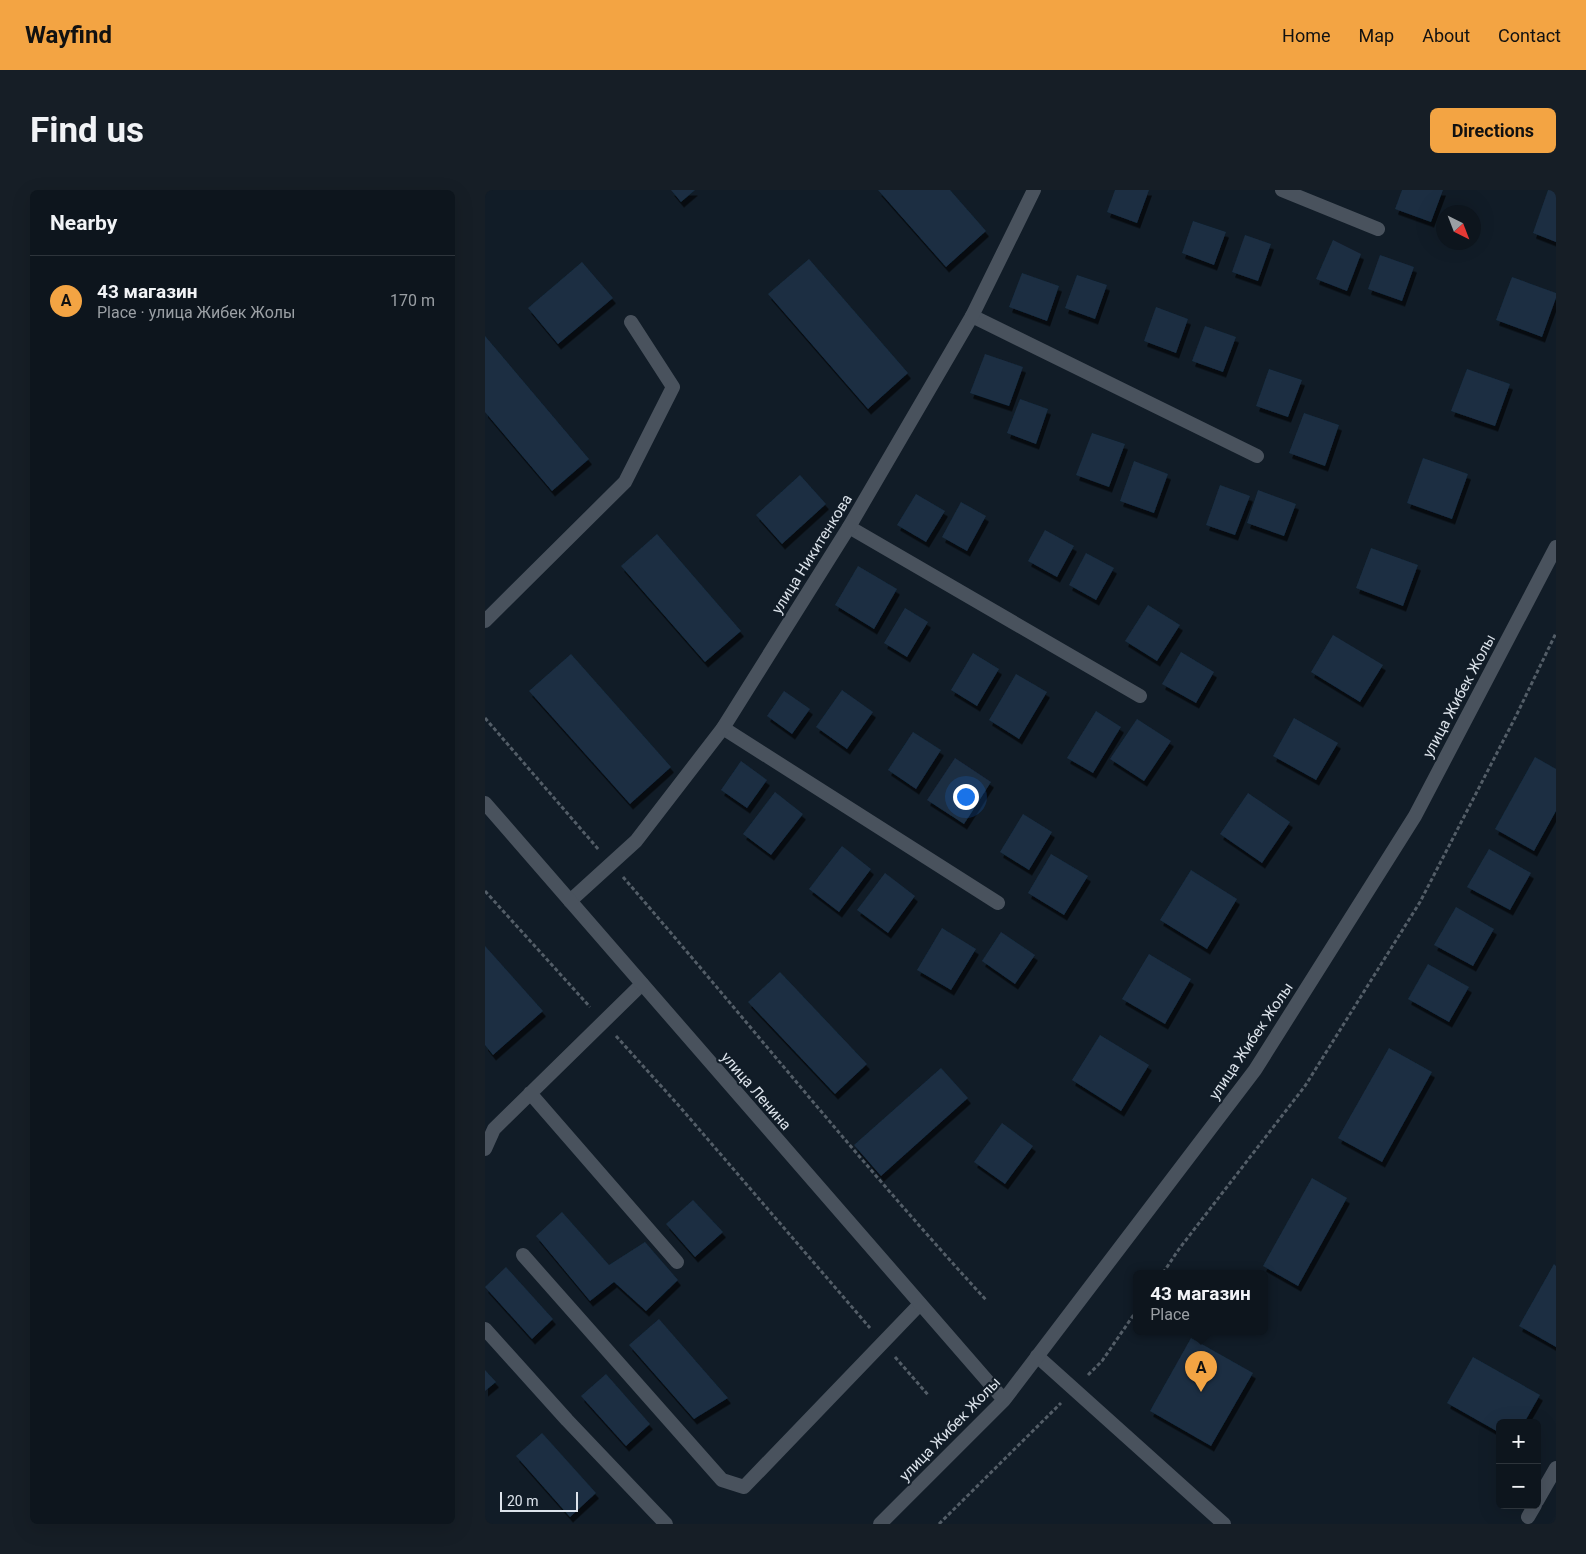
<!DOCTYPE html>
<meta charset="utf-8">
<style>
body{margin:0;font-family:Roboto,sans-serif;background:#161e26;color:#f1f3f6}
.controls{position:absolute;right:15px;bottom:15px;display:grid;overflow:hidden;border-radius:8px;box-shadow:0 5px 20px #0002}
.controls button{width:45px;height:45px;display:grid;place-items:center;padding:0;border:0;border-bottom:1px solid #2d343b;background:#0d151d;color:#f1f3f6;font:25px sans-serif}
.compass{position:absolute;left:951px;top:15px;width:45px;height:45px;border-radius:50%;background:#0d151d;box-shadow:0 5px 20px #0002;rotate:138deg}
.scale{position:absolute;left:15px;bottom:12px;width:78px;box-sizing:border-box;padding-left:5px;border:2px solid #dce3eb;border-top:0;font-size:14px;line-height:18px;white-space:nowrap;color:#dce3eb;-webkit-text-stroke:4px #111c27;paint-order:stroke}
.you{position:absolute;left:480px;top:606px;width:18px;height:18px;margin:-12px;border:4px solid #fff;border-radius:50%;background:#1a73e8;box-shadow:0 0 0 8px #1a73e833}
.badge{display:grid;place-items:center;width:32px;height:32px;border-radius:50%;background:#f3a443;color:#111;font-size:16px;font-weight:700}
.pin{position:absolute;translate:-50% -41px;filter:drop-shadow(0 1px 2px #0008)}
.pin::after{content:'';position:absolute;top:26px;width:18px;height:15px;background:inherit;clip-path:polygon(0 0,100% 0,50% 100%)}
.popup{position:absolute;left:648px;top:1080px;width:135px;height:65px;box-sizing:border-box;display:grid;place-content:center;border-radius:8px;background:#0d151d;filter:drop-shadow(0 1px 4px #0005);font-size:16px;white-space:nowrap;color:#9a9fa4}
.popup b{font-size:19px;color:#f1f3f6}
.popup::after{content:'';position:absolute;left:50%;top:100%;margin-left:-10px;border:10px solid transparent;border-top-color:#0d151d}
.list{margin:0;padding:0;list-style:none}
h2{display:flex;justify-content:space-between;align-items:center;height:65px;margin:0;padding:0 20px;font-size:21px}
h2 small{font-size:16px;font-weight:400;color:#9a9fa4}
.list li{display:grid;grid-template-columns:32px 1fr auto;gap:15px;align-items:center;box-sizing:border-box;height:90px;padding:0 20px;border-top:1px solid #2d343b}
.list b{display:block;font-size:19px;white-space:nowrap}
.list p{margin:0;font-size:16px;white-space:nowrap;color:#9a9fa4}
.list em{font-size:16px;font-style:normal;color:#9a9fa4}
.map{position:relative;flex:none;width:1071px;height:1334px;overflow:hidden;border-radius:8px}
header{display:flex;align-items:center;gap:30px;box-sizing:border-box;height:70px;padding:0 25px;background:#f3a443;color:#111}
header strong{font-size:24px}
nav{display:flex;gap:28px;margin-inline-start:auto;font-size:18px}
.intro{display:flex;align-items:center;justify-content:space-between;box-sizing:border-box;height:120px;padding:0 30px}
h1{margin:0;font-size:35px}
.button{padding:12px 22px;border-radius:8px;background:#f3a443;color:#111;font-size:18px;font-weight:700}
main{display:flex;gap:30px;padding:0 30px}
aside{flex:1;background:#0d151d;border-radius:8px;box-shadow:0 5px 20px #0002}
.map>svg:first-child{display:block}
.building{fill:#1a2e43;filter:url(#shadow)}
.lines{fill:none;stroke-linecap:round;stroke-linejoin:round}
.path{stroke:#535d67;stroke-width:3;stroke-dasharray:4 2.5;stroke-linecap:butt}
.service{stroke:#49525d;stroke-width:14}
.minor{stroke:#49525d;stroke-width:14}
.tertiary{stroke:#49525d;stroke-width:14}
.labels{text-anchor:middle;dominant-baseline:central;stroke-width:4.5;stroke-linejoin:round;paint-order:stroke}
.street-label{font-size:15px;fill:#dce3eb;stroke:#111c27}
</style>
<header>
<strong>Wayfind</strong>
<nav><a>Home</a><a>Map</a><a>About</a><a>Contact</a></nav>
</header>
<div class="intro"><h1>Find us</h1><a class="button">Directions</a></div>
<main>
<aside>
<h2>Nearby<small></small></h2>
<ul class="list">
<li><span class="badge">A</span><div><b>43 магазин</b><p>Place · улица Жибек Жолы</p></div><em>170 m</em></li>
</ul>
</aside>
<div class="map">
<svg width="1071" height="1334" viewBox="0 0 1071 1334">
<defs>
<filter id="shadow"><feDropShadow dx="3" dy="5.5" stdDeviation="0" flood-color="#0009"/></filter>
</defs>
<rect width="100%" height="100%" fill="#111c27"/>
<path class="building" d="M186,0h24l-14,12z
M393,0h72l36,41 -40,36z
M630,0h34l-12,33 -30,-11z
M917,0h41l-12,32 -36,-13z
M1063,0h8v52l-23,-9z
M708,31l33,11 -12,33 -32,-12z
M760,45l26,9 -13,37 -26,-9z
M848,50l28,14 -14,37 -31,-12z
M895,65l34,12 -12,34 -34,-12z
M324,69l99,114 -40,36 -100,-115z
M97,72l31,36 -55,46 -30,-36z
M537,83l37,13 -12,35 -38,-14z
M592,85l30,10 -12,34 -30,-11z
M1027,87l44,16v5l-14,39 -46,-17z
M671,117l32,12 -12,34 -32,-12z
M720,136l31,11 -13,35 -31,-11z
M0,146l104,123 -37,32 -67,-79z
M500,164l38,13 -14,39 -39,-13z
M784,179l33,11 -14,37 -32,-11z
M982,179l43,15 -15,42 -44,-15z
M535,209l28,10 -12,35 -29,-11z
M819,223l35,12 -14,41 -36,-13z
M607,243l33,11 -16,43 -33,-12z
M938,268l45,16 -16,45 -45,-16z
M649,271l34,13 -14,39 -34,-12z
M315,285l26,29 -44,40 -26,-29z
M735,295l30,11 -15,39 -29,-10z
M773,300l38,14 -12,32 -37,-13z
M431,304l29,17 -19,31 -29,-17z
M476,312l25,14 -19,35 -25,-14z
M560,340l29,16 -17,31 -29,-16z
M172,344l84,97 -36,31 -84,-96z
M886,358l47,17 -15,41 -47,-18z
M601,363l28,15 -18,32 -27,-15z
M373,376l39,23 -23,40 -39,-24z
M663,415l32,20 -23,36 -32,-20z
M420,418l23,14 -21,35 -23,-14z
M848,445l50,30 -23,37 -49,-30z
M696,462l33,20 -18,31 -34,-19z
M488,463l26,16 -22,37 -26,-16z
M86,464l100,113 -41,37 -101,-113z
M531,484l31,18 -28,47 -30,-19z
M357,500l31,22 -26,37 -31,-22z
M299,501l26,18 -18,25 -25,-18z
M611,521l25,16 -28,46 -26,-15z
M809,528l44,25 -22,37 -43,-24z
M652,529l34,22 -27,40 -34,-22z
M428,542l28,18 -25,39 -28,-19z
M1050,567l21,12v42l-22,40 -39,-22z
M470,568l36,24 -27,42 -37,-24z
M256,571l26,19 -20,28 -26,-18z
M290,602l28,22 -32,41 -28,-21z
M763,603l42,29 -28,41 -42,-29z
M538,624l29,18 -23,38 -29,-18z
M357,656l29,23 -32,43 -30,-23z
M1004,659l42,24 -21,37 -43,-23z
M566,664l37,22 -24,39 -36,-22z
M706,680l46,29 -30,50 -47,-29z
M400,683l30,23 -27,37 -31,-23z
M971,717l38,22 -21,37 -39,-21z
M457,738l34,21 -25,41 -34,-20z
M516,742l34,23 -20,29 -33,-23z
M0,756l58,65 -50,44 -8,-10z
M664,764l42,25 -26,45 -43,-25z
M943,774l41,23 -20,35 -41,-23z
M295,782l87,92 -32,30 -87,-92z
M615,845l49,30 -28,46 -49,-31z
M904,858l43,24 -50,90 -44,-24z
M456,878l27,30 -87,78 -27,-31z
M517,933l31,23 -28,38 -31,-22z
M827,988l35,20 -49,88 -35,-20z
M208,1010l30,32 -28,25 -29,-33z
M77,1022l47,53 36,-23 33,38 -32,31 -32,-29 -24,19 -54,-65z
M1069,1074l2,2v81l-37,-21z
M21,1077l47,52 -21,20 -47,-52z
M174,1129l69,79 -34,21 -65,-74z
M706,1148l62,35 -42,73 -61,-35z
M988,1167l67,38 -16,28h-24v10l-53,-30z
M0,1180l11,12 -11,9z
M121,1184l44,50 -24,22 -45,-50z
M57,1243l54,60 -26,24 -54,-61z"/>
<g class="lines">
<path class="path" d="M0,528l114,132
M138,687c122,141 238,287 364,424
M0,701l105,116
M131,846l64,71 190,221
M678,1083l16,-24 126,-163 115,-184 96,-186 40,-83
M410,1167l34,39
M603,1185l14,-14 35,-51
M454,1334l122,-121"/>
<path class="service" d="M797,0l96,39
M487,126l285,140
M364,337l291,169
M0,431l140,-139 48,-95 -42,-65
M238,538l275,175"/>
<path class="minor" d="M85,711l66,-60 87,-113 126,-201 123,-211 62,-126
M45,903l147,169
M0,959l9,-20 148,-145
M38,1065l199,225 22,7 176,-183
M0,1139l82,91 99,104
M552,1166l187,168
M1052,1311l19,-33
M1043,1327l7,-12"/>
<path class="tertiary" d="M0,613l519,597
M395,1334l124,-124 251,-330 160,-254 141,-269"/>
</g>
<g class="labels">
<g class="street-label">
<text transform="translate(327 364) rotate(-58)">улица Никитенкова</text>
<text transform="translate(974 506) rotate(-62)">улица Жибек Жолы</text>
<text transform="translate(766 851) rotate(-56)">улица Жибек Жолы</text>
<text transform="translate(271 901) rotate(49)">улица Ленина</text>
<text transform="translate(465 1239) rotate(-46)">улица Жибек Жолы</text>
</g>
</g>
</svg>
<div class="controls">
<button>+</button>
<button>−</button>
</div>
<svg class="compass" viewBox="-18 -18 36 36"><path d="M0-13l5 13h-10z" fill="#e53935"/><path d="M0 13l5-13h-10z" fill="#9a9fa4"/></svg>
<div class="scale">20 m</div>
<div class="you"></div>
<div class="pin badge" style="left:716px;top:1202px">A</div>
<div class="popup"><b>43 магазин</b>Place</div>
</div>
</main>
